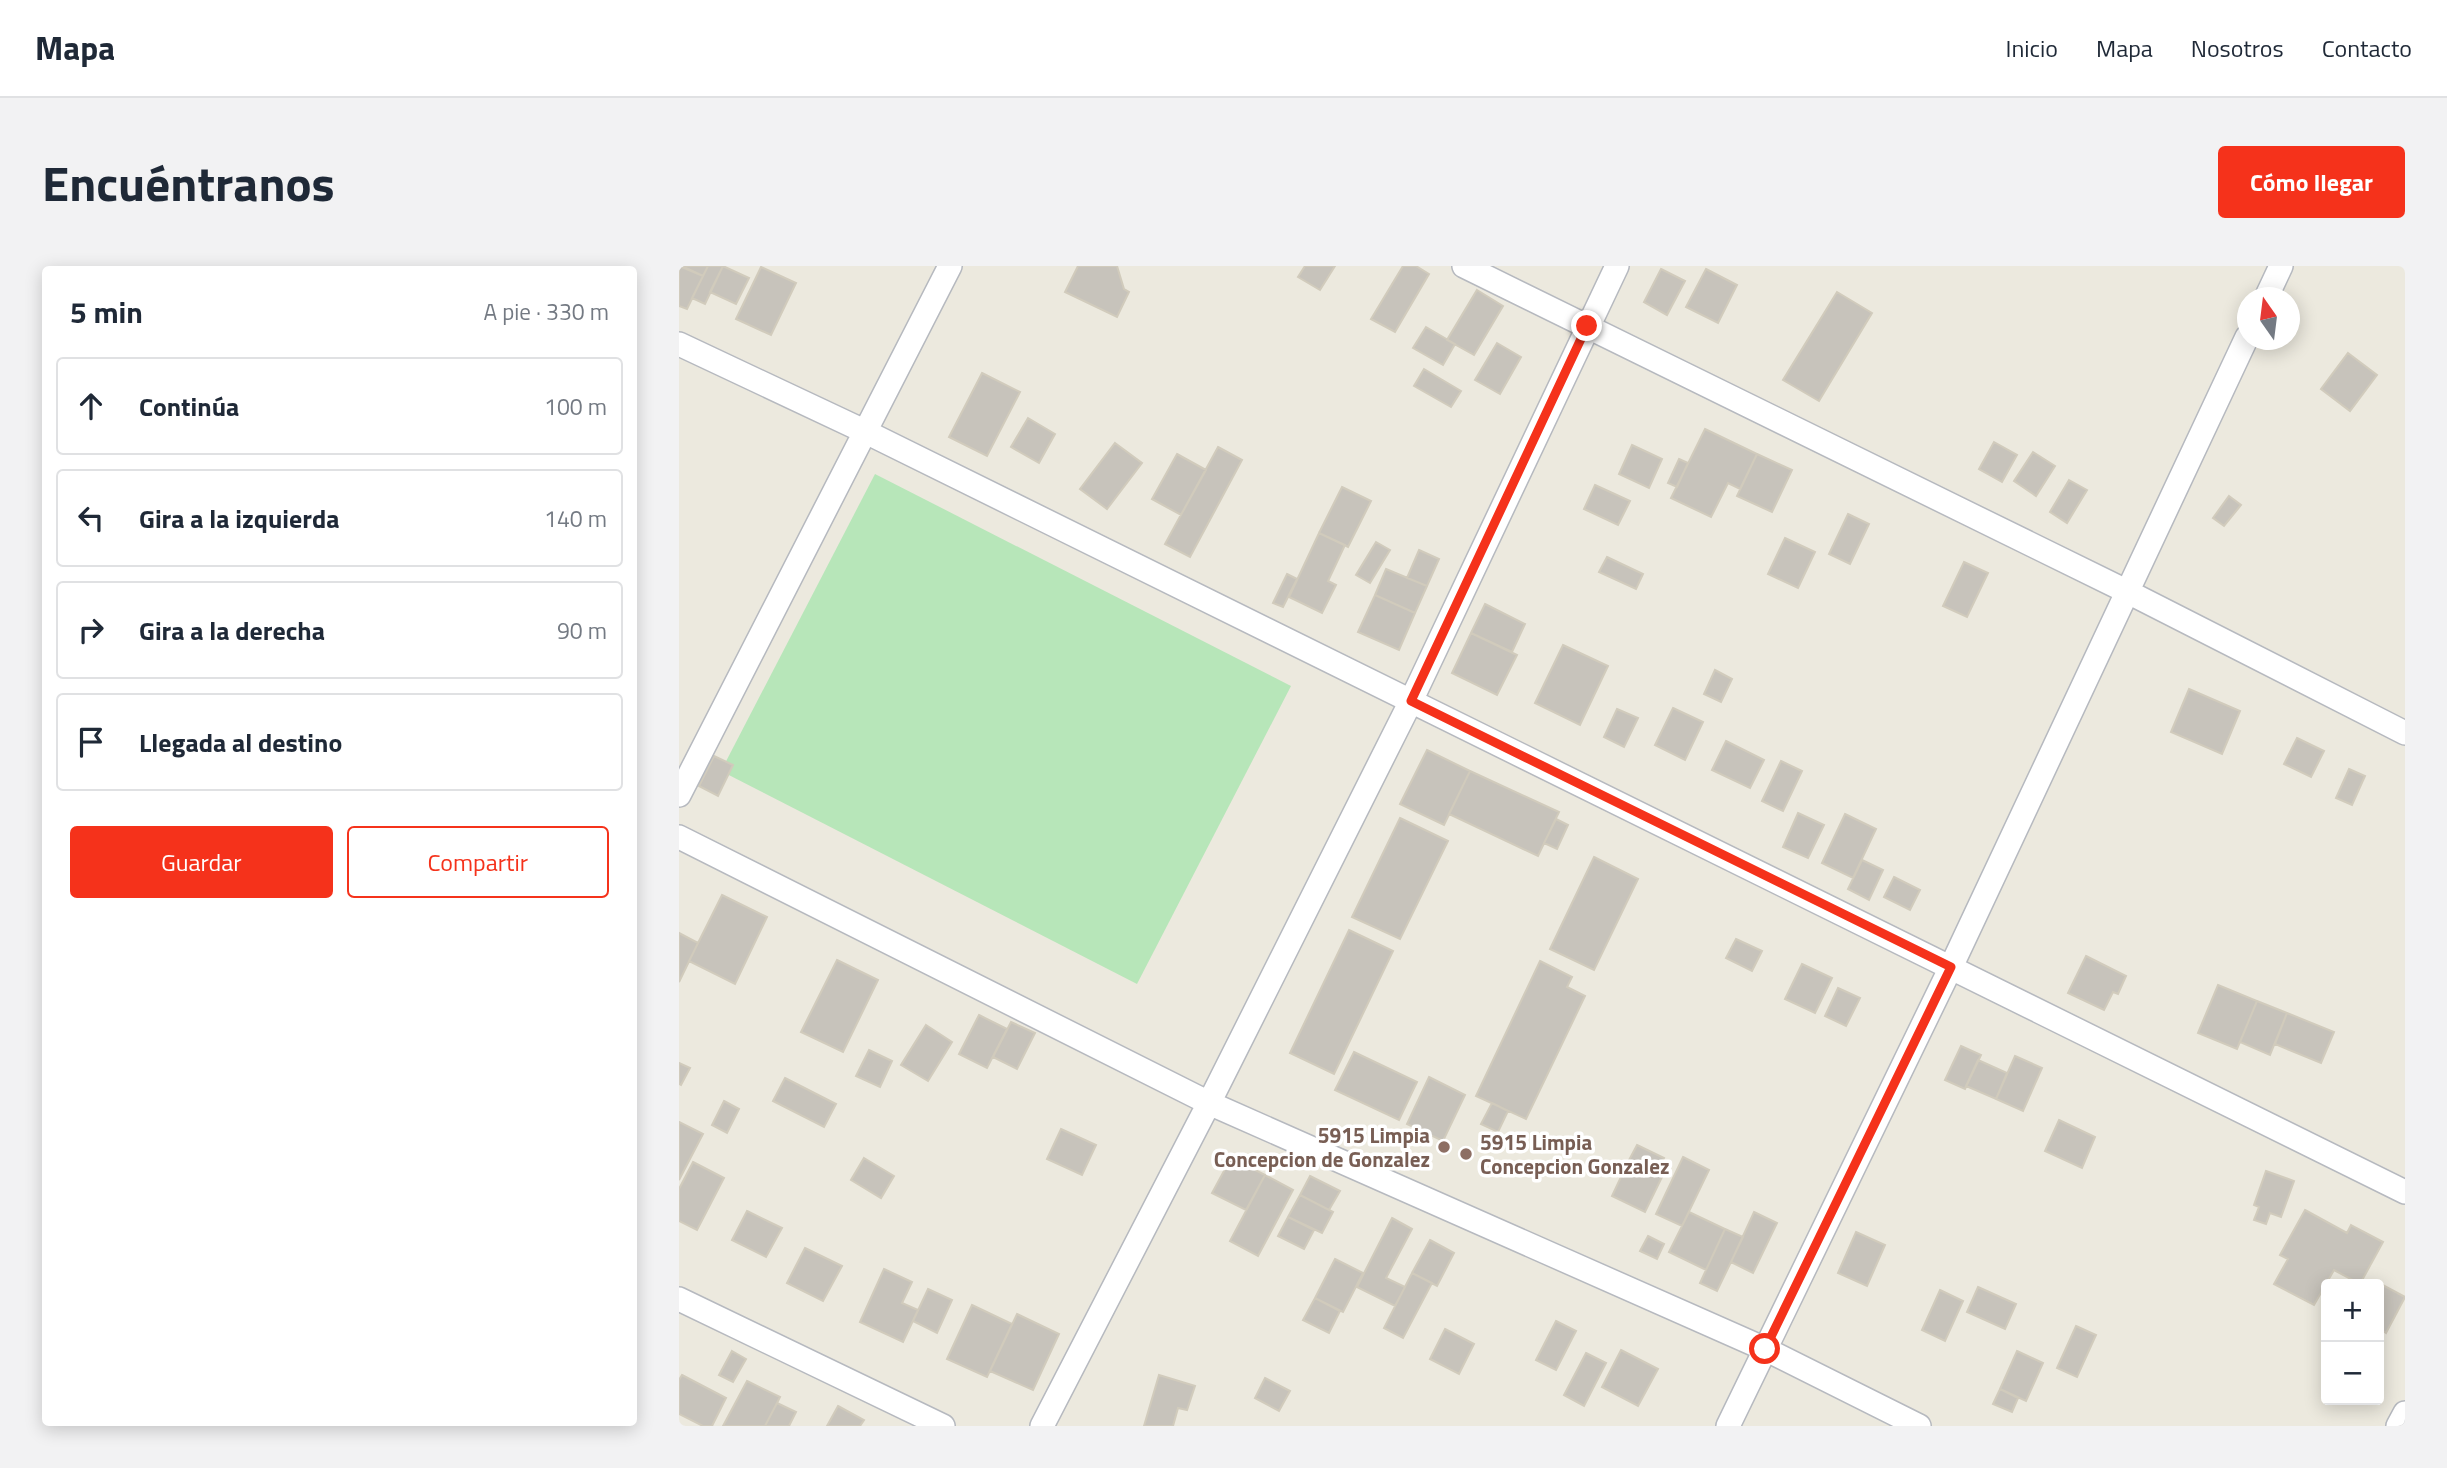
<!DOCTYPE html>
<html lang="es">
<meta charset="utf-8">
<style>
body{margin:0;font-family:"Titillium Web",sans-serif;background:#f2f2f3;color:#1f2937}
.controls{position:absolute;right:21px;bottom:21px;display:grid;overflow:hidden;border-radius:7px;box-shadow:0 4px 18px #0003}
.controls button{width:63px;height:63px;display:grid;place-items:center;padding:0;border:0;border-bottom:2px solid #e0e1e3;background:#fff;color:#1f2937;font:35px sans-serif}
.compass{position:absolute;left:1558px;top:21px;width:63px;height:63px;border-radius:50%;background:#fff;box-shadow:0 4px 18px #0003;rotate:346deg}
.stop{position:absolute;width:21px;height:21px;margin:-16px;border:5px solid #f5321b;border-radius:50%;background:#fff}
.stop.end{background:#f5321b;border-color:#fff;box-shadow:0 2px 7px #0008}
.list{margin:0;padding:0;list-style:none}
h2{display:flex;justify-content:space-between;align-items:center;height:91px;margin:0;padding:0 28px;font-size:30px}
h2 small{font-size:23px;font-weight:400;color:#747a83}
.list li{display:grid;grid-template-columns:46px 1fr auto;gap:21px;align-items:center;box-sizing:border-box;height:98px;margin:0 14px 14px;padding:0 14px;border:2px solid #e0e1e3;border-radius:7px}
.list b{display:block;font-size:26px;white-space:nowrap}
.list em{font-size:23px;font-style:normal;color:#747a83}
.actions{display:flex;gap:14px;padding:21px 28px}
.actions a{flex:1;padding:16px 0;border:2px solid #f5321b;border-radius:7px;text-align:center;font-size:24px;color:#f5321b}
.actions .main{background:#f5321b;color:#fff}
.icon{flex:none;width:38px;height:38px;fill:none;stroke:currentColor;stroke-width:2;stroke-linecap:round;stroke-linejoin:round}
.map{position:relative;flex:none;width:1726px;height:1160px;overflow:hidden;border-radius:7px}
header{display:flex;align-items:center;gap:42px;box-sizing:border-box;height:98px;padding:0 35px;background:#fff;border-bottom:2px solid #e0e1e3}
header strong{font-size:33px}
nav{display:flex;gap:38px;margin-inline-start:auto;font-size:24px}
.intro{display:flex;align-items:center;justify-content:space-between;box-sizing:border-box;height:168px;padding:0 42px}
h1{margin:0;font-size:49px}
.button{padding:18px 32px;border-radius:7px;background:#f5321b;color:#fff;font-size:24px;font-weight:700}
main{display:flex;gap:42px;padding:0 42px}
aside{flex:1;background:#fff;border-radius:7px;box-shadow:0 4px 18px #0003}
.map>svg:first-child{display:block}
.green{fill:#b7e6b9}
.building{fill:#c7c3bb;stroke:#d1cbbc;stroke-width:2}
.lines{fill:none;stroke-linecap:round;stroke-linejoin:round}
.street-casing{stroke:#b6b9bf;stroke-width:26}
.street{stroke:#fff;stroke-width:23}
.route{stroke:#f5321b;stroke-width:9}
.education-dot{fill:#8d6e63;stroke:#fff;stroke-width:2.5}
.labels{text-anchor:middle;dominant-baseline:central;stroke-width:7;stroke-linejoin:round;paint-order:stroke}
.education-label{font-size:21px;font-weight:bold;fill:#785e54;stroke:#fff;text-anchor:end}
</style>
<header>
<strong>Mapa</strong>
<nav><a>Inicio</a><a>Mapa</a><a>Nosotros</a><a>Contacto</a></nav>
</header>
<div class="intro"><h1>Encuéntranos</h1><a class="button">Cómo llegar</a></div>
<main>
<aside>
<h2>5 min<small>A pie · 330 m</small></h2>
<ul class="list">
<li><svg class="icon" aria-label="ahead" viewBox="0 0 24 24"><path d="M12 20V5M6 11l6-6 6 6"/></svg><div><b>Continúa</b></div><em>100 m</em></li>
<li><svg class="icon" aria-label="left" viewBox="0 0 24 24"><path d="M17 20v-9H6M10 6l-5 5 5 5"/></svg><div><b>Gira a la izquierda</b></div><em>140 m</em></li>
<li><svg class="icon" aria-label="right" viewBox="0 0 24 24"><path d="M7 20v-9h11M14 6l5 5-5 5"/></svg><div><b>Gira a la derecha</b></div><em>90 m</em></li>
<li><svg class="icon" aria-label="arrive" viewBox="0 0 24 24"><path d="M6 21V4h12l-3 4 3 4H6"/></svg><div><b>Llegada al destino</b></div></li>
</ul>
<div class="actions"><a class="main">Guardar</a><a>Compartir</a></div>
</aside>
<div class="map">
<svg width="1726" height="1160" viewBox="0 0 1726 1160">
<rect width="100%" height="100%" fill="#ece9de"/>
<path class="green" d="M196,208l416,212 -154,298 -416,-213z"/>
<path class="building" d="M0,0l24,10 -16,33 -8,-3z
M3,0h26l-5,10z
M29,0h15l-18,38 -13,-6z
M44,0l26,12 -13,26 -26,-12z
M399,0h39l7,23 5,3 -12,25 -52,-25z
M626,0h30l-15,24 -22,-13z
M724,0h13l13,8 -34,58 -24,-13z
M82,1l35,16 -25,52 -35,-16z
M982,3l24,12 -18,34 -23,-13z
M1027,3l31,16 -19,38 -32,-16z
M798,24l26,16 -29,49 -27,-15z
M1158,26l35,21 -53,88 -36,-21z
M747,61l29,17 -12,21 -30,-17z
M818,77l24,14 -21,37 -25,-14z
M1669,87l29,22 -27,36 -29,-22z
M745,103l37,22 -10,16 -37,-21z
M303,107l38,19 -33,64 -38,-19z
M349,152l27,16 -16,29 -28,-16z
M1026,163l52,25 -17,35 -12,-6 -17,34 -40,-19z
M1315,176l23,13 -15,27 -23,-13z
M436,177l27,20 -35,46 -27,-20z
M953,179l30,14 -13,29 -30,-14z
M539,181l24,13 -52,97 -25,-13z
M1354,186l22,14 -19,30 -22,-15z
M498,188l29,16 -25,45 -29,-16z
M1078,188l35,16 -20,42 -35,-16z
M1000,193l9,4 -11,24 -9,-4z
M1390,214l18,10 -20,33 -17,-11z
M916,219l35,16 -12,24 -34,-16z
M663,221l29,14 -23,46 -29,-14z
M1550,230l12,9 -17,21 -11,-8z
M1169,248l21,10 -19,40 -21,-10z
M640,267l26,12 -17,36 8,4 -14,28 -33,-16z
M1106,272l30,14 -17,36 -30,-14z
M697,276l14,8 -20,33 -14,-8z
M740,284l20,9 -12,27 -20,-8z
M928,291l36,17 -7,15 -37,-17z
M1285,296l24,11 -21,44 -24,-11z
M707,303l41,17 -12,27 -40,-18z
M608,308l10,5 -14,28 -10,-4z
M696,329l40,18 -16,37 -41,-18z
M806,338l40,20 -13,28 -41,-19z
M792,367l46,22 -20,40 -45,-22z
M884,379l45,21 -28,59 -45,-22z
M1036,404l17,9 -11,23 -17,-8z
M1510,423l51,22 -18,43 -51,-22z
M994,442l30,14 -18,38 -30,-15z
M938,443l21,9 -14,29 -20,-10z
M1618,472l27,13 -13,26 -27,-13z
M1047,475l38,19 -14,28 -38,-18z
M748,484l43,21 -26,54 -44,-21z
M35,490l19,9 -15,31 -19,-10z
M1102,495l21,10 -19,40 -21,-10z
M1670,503l16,7 -13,29 -16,-7z
M791,505l89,41 -21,44 -89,-42z
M1119,547l26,12 -16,33 -25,-11z
M1166,548l31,15 -23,49 -31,-15z
M721,552l48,23 -48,98 -48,-22z
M877,553l12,6 -11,24 -13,-6z
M915,591l44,22 -44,91 -44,-21z
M1183,594l21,10 -14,30 -21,-11z
M1215,611l26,13 -10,20 -26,-13z
M43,629l45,22 -32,67 -46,-23z
M670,664l44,21 -59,123 -44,-21z
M0,667l19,10 -19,39z
M1057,673l26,12 -10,20 -26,-13z
M1407,690l40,20 -8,18 -5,-2 -9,18 -36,-17z
M158,694l41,20 -35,72 -42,-20z
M861,695l32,16 -5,10 18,9 -59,123 -50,-23z
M1123,698l30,14 -17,35 -30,-14z
M1539,719l39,16 -20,48 -39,-16z
M1159,722l22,10 -14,28 -21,-10z
M1578,735l30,12 -17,42 -30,-13z
M1608,747l47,19 -13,31 -46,-19z
M300,749l28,14 -20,39 -28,-14z
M332,756l24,11 -18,36 -24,-12z
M247,759l26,17 -24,39 -27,-16z
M1282,780l20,9 -16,34 -20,-9z
M190,784l23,11 -12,26 -24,-11z
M675,786l63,30 -18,38 -64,-30z
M1336,790l27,12 -19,43 -27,-12z
M1299,794l29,13 -11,26 -30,-13z
M0,797l11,5 -9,17 -2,-1z
M750,811l36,18 -22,46 -36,-17z
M106,812l51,26 -12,23 -51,-26z
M45,835l15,8 -12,24 -15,-8z
M813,837l16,8 -10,21 -17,-8z
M1380,854l36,17 -13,31 -37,-17z
M0,856l24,12 -24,46z
M382,863l35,16 -14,30 -35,-16z
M958,879l27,13 -8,17 -28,-13z
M1004,891l26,13 -27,56 -26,-12z
M185,892l30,18 -13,22 -30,-18z
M552,892l34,17 -19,35 -34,-17z
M14,896l31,16 -27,52 -18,-9v-32z
M949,896l34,15 -17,35 -33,-16z
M1587,905l28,10 -13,36 -11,-4 -4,11 -12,-4 5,-13 -5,-2z
M586,909l28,15 -35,66 -28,-15z
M631,910l30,15 -11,19 -29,-15z
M621,929l33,17 -11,21 -34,-16z
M1626,944l42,23 4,-8 32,17 -23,42 -26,-14 -20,35 -40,-21 14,-25 -8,-4z
M68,945l35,17 -16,29 -34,-17z
M1010,946l36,17 -19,41 -37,-18z
M1075,946l23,11 -24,50 -22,-11z
M609,951l26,13 -10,19 -26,-13z
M713,952l20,11 -26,49 19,9 -10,19 -38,-19z
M1046,963l18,8 -26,54 -17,-8z
M1177,966l29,13 -18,41 -29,-13z
M969,970l16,8 -7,15 -17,-8z
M751,974l24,13 -17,33 -25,-13z
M126,982l37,18 -19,35 -36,-18z
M656,993l28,14 -20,39 -28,-14z
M205,1003l28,13 -10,21 16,7 -15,32 -43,-20z
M733,1007l20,10 -29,55 -19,-10z
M1698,1016l28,15 -19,36 -7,-5v-44h-4z
M1299,1021l38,17 -11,25 -38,-17z
M249,1023l24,11 -15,33 -24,-12z
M1261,1024l23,11 -18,40 -23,-11z
M636,1032l25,13 -11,22 -26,-13z
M293,1039l40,19 -25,53 -40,-18z
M338,1048l42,20 -26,56 -43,-19z
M877,1055l20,10 -20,39 -20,-10z
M1397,1060l20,9 -19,42 -20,-9z
M766,1063l29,15 -15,30 -29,-15z
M942,1084l37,19 -20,37 -36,-19z
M53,1085l14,8 -13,23 -14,-7z
M1338,1085l26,12 -17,38 -26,-12z
M907,1087l20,10 -22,43 -20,-11z
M3,1109l44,23 -14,28h-9l-24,-12v-34z
M480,1109l36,11 -8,24 -9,-2 -5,18h-29z
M586,1112l25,13 -11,20 -24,-13z
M68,1115l33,16 -3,6 -12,23h-42z
M1321,1123l18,9 -6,14 -19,-8z
M98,1137l19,9 -7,14h-24z
M159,1140l26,14 -4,6h-33z"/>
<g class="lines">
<g class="street-casing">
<path id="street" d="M785,0l664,326 277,141
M1587,32l15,-32
M0,78l187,88 1539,760
M0,529l271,-529
M0,571l530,266 556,246 154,77
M0,1033l264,127
M363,1160l167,-323 202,-402 206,-435
M1049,1160l223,-459 296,-630
M1719,1160l7,-13"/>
</g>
<use href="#street" class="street"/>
</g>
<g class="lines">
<path class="route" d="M908,60l-176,375 540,266 -186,382"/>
</g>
<g class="education-dot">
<circle cx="765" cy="881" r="7"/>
<circle cx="787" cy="888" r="7"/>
</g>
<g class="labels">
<g class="education-label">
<text x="751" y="869">5915 Limpia<tspan x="751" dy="24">Concepcion de Gonzalez</tspan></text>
<text x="801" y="876" text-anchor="start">5915 Limpia<tspan x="801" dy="24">Concepcion Gonzalez</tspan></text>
</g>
</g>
</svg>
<div class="controls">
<button>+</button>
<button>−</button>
</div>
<svg class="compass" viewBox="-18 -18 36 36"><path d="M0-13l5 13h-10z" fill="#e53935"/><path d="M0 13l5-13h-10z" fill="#747a83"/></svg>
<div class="stop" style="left:1086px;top:1083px"></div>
<div class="stop end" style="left:908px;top:60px"></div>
</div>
</main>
